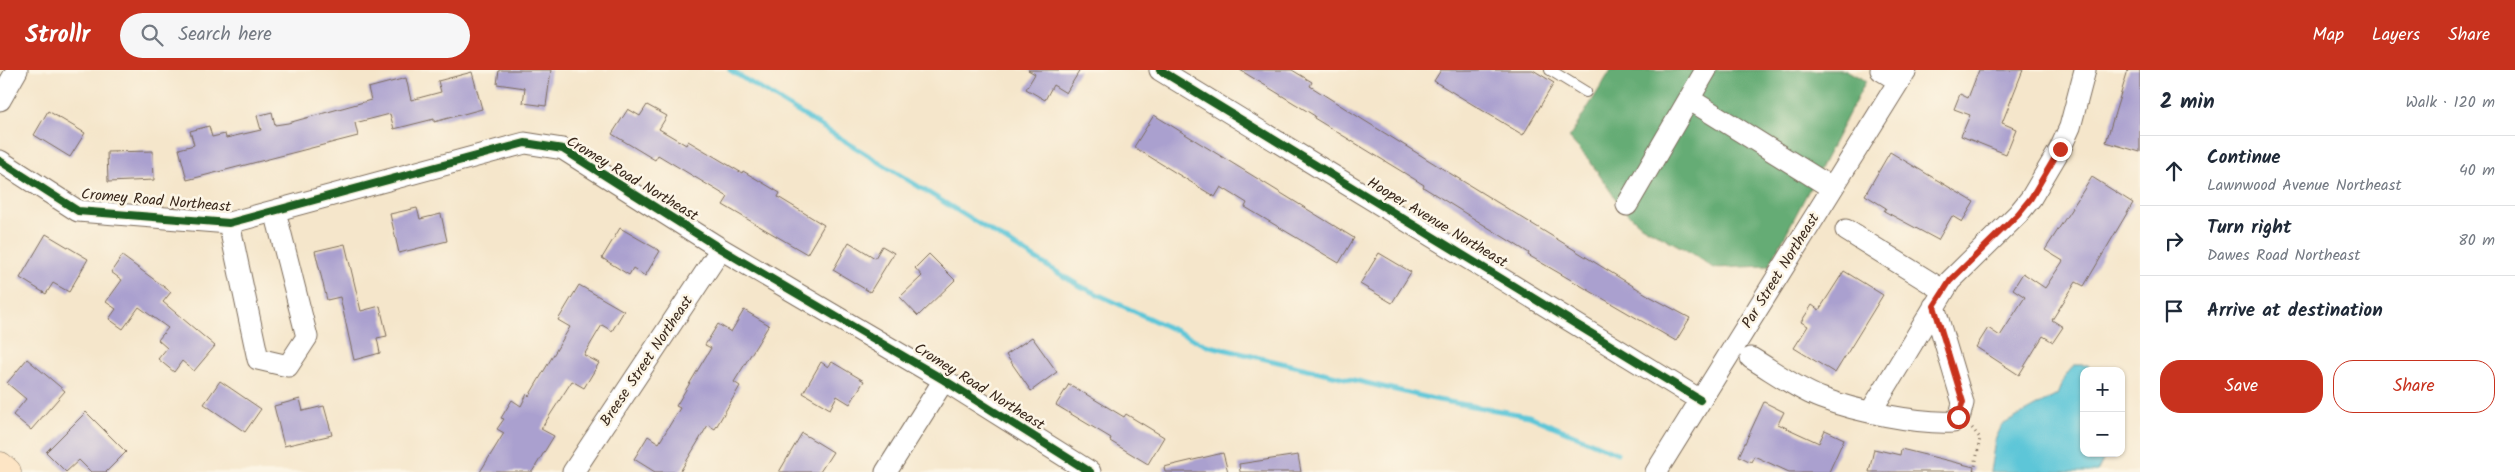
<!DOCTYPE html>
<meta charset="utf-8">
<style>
body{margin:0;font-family:Kalam,sans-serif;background:#f6f6f7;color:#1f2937}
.controls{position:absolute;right:15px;bottom:15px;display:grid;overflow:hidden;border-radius:10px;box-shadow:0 1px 4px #0004}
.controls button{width:45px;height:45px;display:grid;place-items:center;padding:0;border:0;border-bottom:1px solid #e0e1e3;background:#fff;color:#1f2937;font:25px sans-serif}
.stop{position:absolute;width:15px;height:15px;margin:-11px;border:4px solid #c8321e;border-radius:50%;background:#fff}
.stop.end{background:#c8321e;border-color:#fff;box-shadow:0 1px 5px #0008}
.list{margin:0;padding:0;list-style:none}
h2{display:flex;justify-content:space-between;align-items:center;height:65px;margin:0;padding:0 20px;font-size:21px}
h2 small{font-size:16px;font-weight:400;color:#747a83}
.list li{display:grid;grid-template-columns:32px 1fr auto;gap:15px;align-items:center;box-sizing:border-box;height:70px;padding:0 20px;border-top:1px solid #e0e1e3}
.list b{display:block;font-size:19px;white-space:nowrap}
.list p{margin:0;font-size:16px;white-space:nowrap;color:#747a83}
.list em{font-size:16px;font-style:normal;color:#747a83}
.actions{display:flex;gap:10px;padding:15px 20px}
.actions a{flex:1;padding:11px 0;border:1px solid #c8321e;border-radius:20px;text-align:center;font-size:18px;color:#c8321e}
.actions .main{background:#c8321e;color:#fff}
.icon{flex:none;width:28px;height:28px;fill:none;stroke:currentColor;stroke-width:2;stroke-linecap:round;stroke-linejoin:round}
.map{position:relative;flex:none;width:2140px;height:402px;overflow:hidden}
header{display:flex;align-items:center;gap:30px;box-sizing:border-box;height:70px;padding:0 25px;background:#c8321e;color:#fff}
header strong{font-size:24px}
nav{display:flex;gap:28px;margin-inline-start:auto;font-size:18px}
.search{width:350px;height:45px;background:#f6f6f7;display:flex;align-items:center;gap:12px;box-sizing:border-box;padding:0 18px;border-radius:28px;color:#747a83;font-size:19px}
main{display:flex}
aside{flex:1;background:#fff}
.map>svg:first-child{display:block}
.forest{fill:#65ac74;stroke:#506b49}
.water{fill:#5dc6d8;stroke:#4c787b}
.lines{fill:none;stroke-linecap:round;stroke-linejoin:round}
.stream{stroke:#5dc6d8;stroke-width:5}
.building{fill:#aaa0cf}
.lane-casing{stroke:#7c6c5b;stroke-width:12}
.street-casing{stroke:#7c6c5b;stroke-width:23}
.secondary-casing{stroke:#7c6c5b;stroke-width:29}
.path{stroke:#7c6c5b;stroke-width:3;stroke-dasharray:1 4;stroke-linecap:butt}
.lane{stroke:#fff;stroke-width:10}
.street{stroke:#fff;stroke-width:21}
.secondary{stroke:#fde5c5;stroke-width:28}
.cycleway-casing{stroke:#fcf5e5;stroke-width:11}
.cycleway{stroke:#1b5e20;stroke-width:8}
.route{stroke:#c8321e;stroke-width:6}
.labels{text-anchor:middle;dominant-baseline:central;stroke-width:5;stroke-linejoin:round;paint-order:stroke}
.street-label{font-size:15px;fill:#3b2a1e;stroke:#fcf5e5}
</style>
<header>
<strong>Strollr</strong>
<div class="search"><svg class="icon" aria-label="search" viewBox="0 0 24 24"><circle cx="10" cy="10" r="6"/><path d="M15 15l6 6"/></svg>Search here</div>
<nav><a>Map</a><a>Layers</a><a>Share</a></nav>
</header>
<main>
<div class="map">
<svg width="2140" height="402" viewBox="0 0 2140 402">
<rect width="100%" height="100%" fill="#fcf5e5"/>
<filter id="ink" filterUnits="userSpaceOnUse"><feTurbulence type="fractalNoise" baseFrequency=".02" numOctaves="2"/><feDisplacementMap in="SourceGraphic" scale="10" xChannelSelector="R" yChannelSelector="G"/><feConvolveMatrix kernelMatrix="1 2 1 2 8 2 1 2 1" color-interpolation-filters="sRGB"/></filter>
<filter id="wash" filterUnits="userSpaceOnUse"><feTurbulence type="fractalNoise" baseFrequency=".0096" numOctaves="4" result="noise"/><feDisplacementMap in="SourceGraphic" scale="20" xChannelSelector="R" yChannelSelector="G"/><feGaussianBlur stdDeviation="1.12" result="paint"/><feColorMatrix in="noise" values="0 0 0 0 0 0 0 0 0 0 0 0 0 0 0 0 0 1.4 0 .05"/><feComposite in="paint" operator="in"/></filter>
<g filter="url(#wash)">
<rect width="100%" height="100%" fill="#f5e6cb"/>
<path class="forest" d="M1611,0h235l20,11 -97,185 -56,2 -18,-13 -54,-30 -19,-17 -33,-48 -20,-22z"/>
<path class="water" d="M2074,295h14l7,6h-11v82h23l-10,19h-107l5,-32 7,-15 55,-30 7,-17z"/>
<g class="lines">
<path class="stream" d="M730,0l348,215 128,60 232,55 91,16 88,37"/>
</g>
<g id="blocks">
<path class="building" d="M499,0h52l-5,36 -23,-3 2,-15 -28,-4z
M1028,0h52l-14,23 -13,-8 -8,15 -19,-11 9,-15z
M1240,0h52l20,12 -2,4 55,35 286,176 39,21 -14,23 -148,-86 1,-2 -106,-66 1,-2 -110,-67 1,-2z
M1441,0h92l21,13 -31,52 -89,-54z
M1979,0h44l-21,53 14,6 -10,25 -45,-18 9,-21 -16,-6 6,-15 8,4z
M2128,0h12v82l-34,-10z
M472,2l10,37 -48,13v-3l-40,10 -4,-15 -35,9 3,13 -171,44 -8,-31 15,-4 -4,-14 19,-5 3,11 13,-3 1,4 35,-8 -4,-14 15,-4 3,13 13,-2 83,-23 -3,-12 38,-10 5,22 30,-8 -3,-11z
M647,35l20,11 -8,13 27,16 2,-4 54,32 1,-2 37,22 -2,4 46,28 -17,29 -84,-49 5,-8 -70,-42 -3,5 -43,-26 16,-25 12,7z
M48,41l37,22 -15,24 -36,-22z
M1154,45l200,123 -15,25 -94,-56 2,-4 -26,-16 -6,10 -81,-50z
M153,81l1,29 -46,2 -1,-30z
M1890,82l84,50 -12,20 -10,-6 -14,24 -54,-29 2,-3 -21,-13z
M2092,107l41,26 -49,83 -8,-4 -24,38 11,7 -10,15 -10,-6 -24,39 -43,-28 12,-19 12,8 25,-39 -12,-8 10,-16 22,15 18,-27 -18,-11z
M417,138l3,11 21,-5 6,27 -48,12 -9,-39z
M620,158l40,23 -15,25 -12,-8 -4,7 -27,-17z
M46,164l42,25 -19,33 -16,-9 -7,11 -26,-16z
M849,172l26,16 7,-12 12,7 -24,39 -37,-22z
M345,174l16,67 19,-5 7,30 -10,2 3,15 -26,7 -14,-63 -13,3 -12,-49z
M1379,183l32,19 -19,31 -32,-19z
M929,184l26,26 -37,36 -18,-19 22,-21 -7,-8z
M122,186l49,36 -8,10 52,44 -21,25 -12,-10 -8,11 -16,-13 9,-11 -9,-8 10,-12 -29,-21 -16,22 -14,-10 7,-10 -10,-7 16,-22 -11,-8z
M1844,201l39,24 -48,78 -41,-25 14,-22 -7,-4 11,-17 7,5z
M579,215l45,26 -12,20 -10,-6 -18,30 15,8 -15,25 -12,-7 -31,48 13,7 -22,36h-52l24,-39 -7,-4 7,-10 -3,-1 11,-18 9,6 6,-12 2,2 41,-69 -12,-7z
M744,240l25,15 -35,57 6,4 -25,43 -7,-4 -28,47h-25l-21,-13 14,-23 11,7 21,-35 -4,-2 35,-58 -6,-3 13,-21 13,8z
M1032,267l25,35 -26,19 -25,-36z
M27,289l38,32 -34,39 -18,-15 13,-16 -19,-16z
M821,292l7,5 4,-5 32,19 -14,23 -13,-8 -7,13 -27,-16z
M220,311l41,28 -16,23 -41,-28z
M1069,314l55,33 2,-3 38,23 -16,27 -38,-23 1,-3 -55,-33z
M300,329l3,12 21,-5 8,29 -48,11 -10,-40z
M1764,332l20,10 -6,12 41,19 6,-13 19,9 -15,33h-40l-35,-16 -3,6 -12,-6z
M86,342l40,40 -20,20h-15l-12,-12 -13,12 -20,-20z
M802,363l31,19 -13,20h-41z
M1874,379l26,6 1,-6 73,18 -1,5h-104z
M1223,383l5,19h-63l-1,-5z
M1298,385l3,17h-61l-1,-8z"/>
</g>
</g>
<g filter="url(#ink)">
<use href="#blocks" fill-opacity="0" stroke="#7c6c5b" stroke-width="1"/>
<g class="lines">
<g class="lane-casing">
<path id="lane" d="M1550,0l36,22"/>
</g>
<g class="street-casing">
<path id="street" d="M1160,0l540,330
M1881,0l18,11
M1689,29l143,89
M0,30l17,-30
M0,91l78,50 151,12 296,-80 38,6 158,100 223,131 146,92
M1627,135l79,-135
M229,153l29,136 30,7 19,-29 -32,-126
M1846,160l98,61
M1751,288c22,13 46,31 70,40 34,13 97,26 132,24l7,-7 3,-12 -29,-97
M1871,341l79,-130 68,-67 13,-16 29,-49 10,-22 15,-57
M573,402l148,-223
M886,402l58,-92
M1656,402l250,-402"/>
</g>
<g class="secondary-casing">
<path id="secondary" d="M0,396l7,6"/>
</g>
<path class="path" d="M1972,358l8,10 -6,34"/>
<use href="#lane" class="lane"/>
<use href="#street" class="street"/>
<use href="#secondary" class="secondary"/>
<g class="cycleway-casing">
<path id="cycleway" d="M1160,0l540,330
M0,91l78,50 151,12 296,-80 38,6 158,100 223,131 146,92"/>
</g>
<use href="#cycleway" class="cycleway"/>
</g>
</g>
<g class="lines" filter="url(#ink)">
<path class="route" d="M1958,347l5,-15 -29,-96 16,-25 68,-67 13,-16 29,-49"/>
</g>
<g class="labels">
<g class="street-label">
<text transform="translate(632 109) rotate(31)">Cromey Road Northeast</text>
<text transform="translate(156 131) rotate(5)">Cromey Road Northeast</text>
<text transform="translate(1437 153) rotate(31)">Hooper Avenue Northeast</text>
<text transform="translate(1781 201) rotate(-58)">Par Street Northeast</text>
<text transform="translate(647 291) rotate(-56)">Breese Street Northeast</text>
<text transform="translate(979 317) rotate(32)">Cromey Road Northeast</text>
</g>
</g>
</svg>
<div class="controls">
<button>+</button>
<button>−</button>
</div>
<div class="stop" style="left:1958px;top:347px"></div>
<div class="stop end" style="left:2060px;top:79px"></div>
</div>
<aside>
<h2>2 min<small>Walk · 120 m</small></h2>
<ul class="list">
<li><svg class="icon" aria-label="ahead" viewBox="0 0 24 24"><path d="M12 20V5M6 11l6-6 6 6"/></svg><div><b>Continue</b><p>Lawnwood Avenue Northeast</p></div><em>40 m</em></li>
<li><svg class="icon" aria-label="right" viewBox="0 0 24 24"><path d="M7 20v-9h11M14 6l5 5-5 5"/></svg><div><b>Turn right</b><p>Dawes Road Northeast</p></div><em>80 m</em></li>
<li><svg class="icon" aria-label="arrive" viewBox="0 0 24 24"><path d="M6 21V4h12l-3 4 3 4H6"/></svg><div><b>Arrive at destination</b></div></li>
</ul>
<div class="actions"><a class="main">Save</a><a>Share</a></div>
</aside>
</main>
